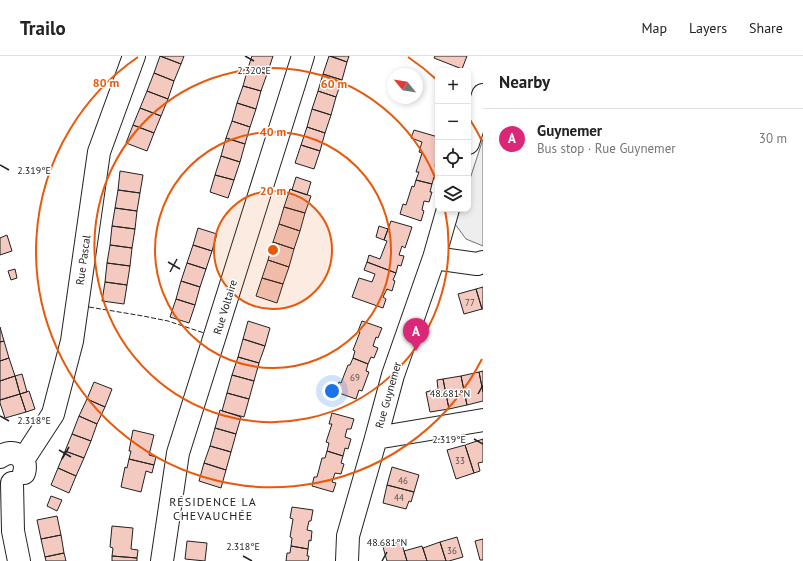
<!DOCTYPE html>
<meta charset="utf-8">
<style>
body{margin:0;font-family:"PT Sans",sans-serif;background:#f2f2f2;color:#222}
.controls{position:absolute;right:12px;top:12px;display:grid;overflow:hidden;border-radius:8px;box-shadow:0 2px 6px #0003}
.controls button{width:36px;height:36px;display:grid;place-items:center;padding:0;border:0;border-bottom:1px solid #e0e0e0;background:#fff;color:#222;font:20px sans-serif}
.compass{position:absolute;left:387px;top:12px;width:36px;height:36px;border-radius:50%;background:#fff;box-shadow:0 2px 6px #0003;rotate:300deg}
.you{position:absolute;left:332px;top:335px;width:14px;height:14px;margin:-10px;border:3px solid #fff;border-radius:50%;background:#1a73e8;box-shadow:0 0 0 6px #1a73e833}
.badge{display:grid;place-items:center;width:26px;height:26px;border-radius:50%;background:#db2777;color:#fff;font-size:13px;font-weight:700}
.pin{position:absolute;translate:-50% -33px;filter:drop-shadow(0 1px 2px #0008)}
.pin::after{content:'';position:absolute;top:21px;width:14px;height:12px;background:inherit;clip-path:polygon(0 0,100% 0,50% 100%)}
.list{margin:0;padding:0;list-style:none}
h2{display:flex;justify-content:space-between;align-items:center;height:52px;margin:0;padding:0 16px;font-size:17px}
h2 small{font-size:13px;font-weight:400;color:#767676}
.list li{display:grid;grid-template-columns:26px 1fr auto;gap:12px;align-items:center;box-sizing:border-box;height:60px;padding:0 16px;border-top:1px solid #e0e0e0}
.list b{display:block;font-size:15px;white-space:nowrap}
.list p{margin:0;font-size:13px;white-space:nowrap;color:#767676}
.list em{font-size:13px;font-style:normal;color:#767676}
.icon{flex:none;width:22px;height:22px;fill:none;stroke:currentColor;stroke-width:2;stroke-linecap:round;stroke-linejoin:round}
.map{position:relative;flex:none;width:483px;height:505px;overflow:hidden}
header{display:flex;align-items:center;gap:24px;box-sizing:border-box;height:56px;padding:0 20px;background:#fff;border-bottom:1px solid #e0e0e0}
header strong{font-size:19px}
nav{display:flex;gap:22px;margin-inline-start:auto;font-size:14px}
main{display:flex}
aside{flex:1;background:#fff}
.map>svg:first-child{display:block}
.green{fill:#eee;stroke:#6f6f6f}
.building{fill:#f3c9c0;stroke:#222}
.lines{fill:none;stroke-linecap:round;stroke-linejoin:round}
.minor-casing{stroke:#222;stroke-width:24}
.minor{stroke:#fff;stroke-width:22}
.fence{stroke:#222;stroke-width:1;stroke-dasharray:5 2;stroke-linecap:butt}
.ticks{fill:none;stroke:#222;stroke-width:1.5}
.ring{fill:none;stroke:#e8590c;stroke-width:2}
.labels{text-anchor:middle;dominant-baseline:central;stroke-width:3;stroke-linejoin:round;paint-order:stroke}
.number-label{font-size:9px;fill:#564c4a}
.street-label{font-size:11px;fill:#222;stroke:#fff}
.neighbourhood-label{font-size:12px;letter-spacing:1px;fill:#222;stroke:#fff}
.ticks-label{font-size:10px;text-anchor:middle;fill:#222;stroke:#fff;stroke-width:3;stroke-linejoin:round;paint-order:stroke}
.centre{fill:#e8590c;stroke:#fff;stroke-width:2}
.ring-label{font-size:12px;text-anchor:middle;font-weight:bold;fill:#e8590c;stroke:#fff;stroke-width:3;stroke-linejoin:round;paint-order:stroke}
</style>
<header>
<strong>Trailo</strong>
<nav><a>Map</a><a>Layers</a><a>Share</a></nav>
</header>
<main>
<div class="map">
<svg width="483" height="505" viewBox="0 0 483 505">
<rect width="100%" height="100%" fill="#fff"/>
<path class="green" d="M483,83v107l-17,-7 -11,-15 5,-15h8v-24z"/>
<path class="building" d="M160,0h24l-3,8z
M160,0l21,8 -7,17 -20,-8z
M252,0h21l-6,18 -19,-6z
M329,0l18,6 -5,18 -19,-6z
M331,0h18l-2,6z
M435,0h32l-5,13 -28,-11z
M248,12l19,6 -6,17 -18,-5z
M154,17l20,8 -6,18 -21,-8z
M323,18l19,6 -6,17 -18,-6z
M243,30l18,5 -5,18 -19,-6z
M147,35l21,8 -7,17 -21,-8z
M318,35l18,6 -5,18 -19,-6z
M237,47l19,6 -6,18 -18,-6z
M140,52l21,8 -7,17 -21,-8z
M312,53l19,6 -6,18 -18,-6z
M232,65l18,6 -5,17 -19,-6z
M133,69l21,8 -7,18 -21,-8z
M307,71l18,6 -5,18 -19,-6z
M414,74l24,7v21h-1l-2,8 3,1v7l-1,4 -3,-1 -2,7 -16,-4 3,-8h-3l6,-19 -3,-1 3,-10 -11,-4z
M226,82l19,6 -5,18 -19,-6z
M301,89l19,6 -6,18 -19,-6z
M221,100l19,6 -6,18 -19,-5z
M120,115l23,4 -3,18 -22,-3z
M215,119l19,5 -6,18 -18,-6z
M296,121l15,5 -4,13 -15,-5z
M416,124l16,4 -2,8h2l-3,10 -5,-1 -2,9 2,1 -3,10 -21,-7 3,-10 3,1 6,-19 2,1z
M290,133l21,7 -6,17 -21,-6z
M118,134l22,3 -3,18 -22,-3z
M284,151l21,6 -5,18 -21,-7z
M115,152l22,3 -2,18 -23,-3z
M391,165l21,6 -7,21 -3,-2 -3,9 5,1 -3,10 -3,-1 -2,8 -29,-11 2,-7 11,4 7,-18 -3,-1z
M279,168l21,7 -6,18 -21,-7z
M112,170l23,3 -3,19 -22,-3z
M379,170l9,3 -4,11 -8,-3z
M198,172l19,6 -5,17 -19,-6z
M7,179l5,16 -12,4v-17z
M273,186l21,7 -5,18 -21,-7z
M110,189l22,3 -2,18 -23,-3z
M193,189l19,6 -6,18 -19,-6z
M268,204l21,7 -6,17 -21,-6z
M367,206l29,11 -3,7 2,1 -3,10 -5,-2 -4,8 3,2 -3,9 -31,-11 7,-19 13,4 3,-8 -11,-4z
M107,207l23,3 -3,19 -22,-3z
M187,207l19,6 -6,18 -19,-6z
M15,213l2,9 -6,2 -3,-9z
M262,222l21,6 -6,19 -21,-7z
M181,225l19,6 -5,18 -19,-6z
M105,226l22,3 -3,19 -22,-3z
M483,231v22h-1l-6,-20z
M476,233l6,20 -18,5 -6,-20z
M176,243l19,6 -6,18 -19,-6z
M248,265l22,7 -5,18 -22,-7z
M362,265l20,7 -4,10 -2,-1 -3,9 5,2 -4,10 -3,-1 -3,7 -15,-6 2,-7 -2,-1 7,-18 -2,-1z
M0,271l4,14 -4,1z
M243,283l22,7 -6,17 -21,-6z
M4,285l5,17 -9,3v-19z
M238,301l21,6 -5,18 -22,-6z
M9,302l6,18 -15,5v-20z
M353,302l15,6 -2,7 3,1 -7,19 -3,-1 -3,9 -20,-7 3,-10 2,1 7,-18h2z
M483,315v21l-4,-20z
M479,316l4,20v9l-16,4 -6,-29z
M22,318l5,18 -7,2 -5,-18z
M232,319l22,6 -5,18 -22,-6z
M15,320l5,18 -20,6v-19z
M461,320l6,29 -18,4 -6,-30z
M443,323l6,30 -19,3 -4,-20 12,-3 -1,-9z
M94,326l18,7 -7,18 -18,-8z
M29,335l6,18 -9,3 -6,-18z
M227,337l22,6 -5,18 -22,-6z
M20,338l6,18 -21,6 -5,-15v-3z
M87,343l18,8 -8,17 -18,-8z
M220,354l21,7 -5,17 -21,-6z
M332,357l22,6 -3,10h-4l-2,8 6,2 -3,10 -3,-1 -2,8 -16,-5 2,-8 -3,-1 6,-18h-3z
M79,360l18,8 -6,17 -19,-7z
M215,372l21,6 -5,18 -21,-6z
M133,374l21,5 -5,20 7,2 -2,8 -25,-6 2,-8h-2z
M72,378l19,7 -7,17 -19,-7z
M483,383v23l-5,1 2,8 -6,2 -9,-28z
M465,389l9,28 -18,6 -9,-29z
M210,390l21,6 -5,18 -22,-7z
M65,395l19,7 -8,18 -18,-8z
M327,395l16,5 -2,7 3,1 -3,10 -6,-1 -3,9 4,1 -3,9 -21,-6 2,-9h3l5,-19h3z
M129,403l25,6 -2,8 -6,-2 -5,21 -20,-5 4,-20 2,1z
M204,407l22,7 -5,18 -22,-7z
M392,411l27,8 -5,17 -27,-7z
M58,412l18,8 -7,17 -18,-8z
M387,429l27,7 -3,10 -2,-1 -3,8 -23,-6z
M51,440l11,4 -5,11 -10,-5z
M292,451l21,3 -2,11h-2l-2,9 5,1 -1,10 -2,-1 -1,9 -17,-3 1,-8 -2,-1 3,-18 -3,-1z
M57,460l4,19 -20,4 -4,-19z
M112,470l21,2 -2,21 7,1 -1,8 -25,-2 1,-8 -3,-1z
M61,479l3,18 -19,4 -4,-18z
M457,481l6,20 -14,4h-3l-6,-19z
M483,483v21h-3l-5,-19z
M187,485l20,2 -2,18 -20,-2z
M401,485l6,20h-20l-4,-14z
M440,486l6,19h-19l-4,-13z
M291,490l17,3 -1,7h2l-1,5h-22l1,-8h3z
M422,490l5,15h-20l-3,-10z
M64,497l2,8h-20l-1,-4z
M112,500l25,2v3h-25z"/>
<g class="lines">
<g class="minor-casing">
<path id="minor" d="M468,87l15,-48
M434,202l43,6 6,-2
M376,382l107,-18
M0,401c13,-10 29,0 24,16
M23,404l30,-46 19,-73 27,-189 35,-96
M12,427l1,48 6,30
M162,505l16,-108 125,-397
M347,505l1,-25 28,-98 17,-63 41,-117 14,-49"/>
</g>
<use href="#minor" class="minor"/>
<path class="fence" d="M89,251l54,9 25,5 36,12"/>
</g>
<path class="ticks" d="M245,0l9,5M0,109l9,5M168,206l12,7M170,216l7,-13M478,338l5,-9M0,360l9,5M474,383l9,5M59,394l12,7M62,403l7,-12M243,500l9,5M382,505l5,-9"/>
<circle cx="273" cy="194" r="59" fill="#e8590c" fill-opacity=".12"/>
<g class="ring">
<circle cx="273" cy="194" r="59"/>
<circle cx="273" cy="194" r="118"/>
<path d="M445 154A177 177 0 1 1 438 129"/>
<path d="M482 303A236 236 0 1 1 138 1M408 1A236 236 0 0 1 437 24M469 62A236 236 0 0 1 482 85"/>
</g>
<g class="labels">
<g class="number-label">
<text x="470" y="246">77</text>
<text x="355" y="321">69</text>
<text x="460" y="404">33</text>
<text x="403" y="424">46</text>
<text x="399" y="441">44</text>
<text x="452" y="494">36</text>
</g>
<g class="street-label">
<text transform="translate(83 204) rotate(-82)">Rue Pascal</text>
<text transform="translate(225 251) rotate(-73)">Rue Voltaire</text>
<text transform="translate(388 339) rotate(-74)">Rue Guynemer</text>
</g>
<g class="neighbourhood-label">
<text x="213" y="445">RÉSIDENCE LA<tspan x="213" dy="14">CHEVAUCHÉE</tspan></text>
</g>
</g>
<g class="ticks-label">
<text x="254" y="18">2.320°E</text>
<text x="34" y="118">2.319°E</text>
<text x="450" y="341">48.681°N</text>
<text x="34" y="368">2.318°E</text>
<text x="449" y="387">2.319°E</text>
<text x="387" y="490">48.681°N</text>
<text x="243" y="494">2.318°E</text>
</g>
<circle cx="273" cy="194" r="6" class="centre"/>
<g class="ring-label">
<text x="106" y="31">80 m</text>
<text x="334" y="32">60 m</text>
<text x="273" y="80">40 m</text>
<text x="273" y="139">20 m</text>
</g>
</svg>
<div class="controls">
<button>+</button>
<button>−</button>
<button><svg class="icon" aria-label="locate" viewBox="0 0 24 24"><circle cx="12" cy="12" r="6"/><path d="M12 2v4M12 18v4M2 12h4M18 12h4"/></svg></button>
<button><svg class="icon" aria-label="layers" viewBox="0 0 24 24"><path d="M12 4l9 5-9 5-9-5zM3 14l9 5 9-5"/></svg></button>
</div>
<svg class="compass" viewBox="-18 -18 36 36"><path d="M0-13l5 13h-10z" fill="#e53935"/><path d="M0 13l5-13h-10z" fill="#767676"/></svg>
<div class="you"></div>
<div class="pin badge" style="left:416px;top:295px">A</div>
</div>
<aside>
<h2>Nearby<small></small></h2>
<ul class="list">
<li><span class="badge">A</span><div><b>Guynemer</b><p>Bus stop · Rue Guynemer</p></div><em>30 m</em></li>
</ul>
</aside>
</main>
